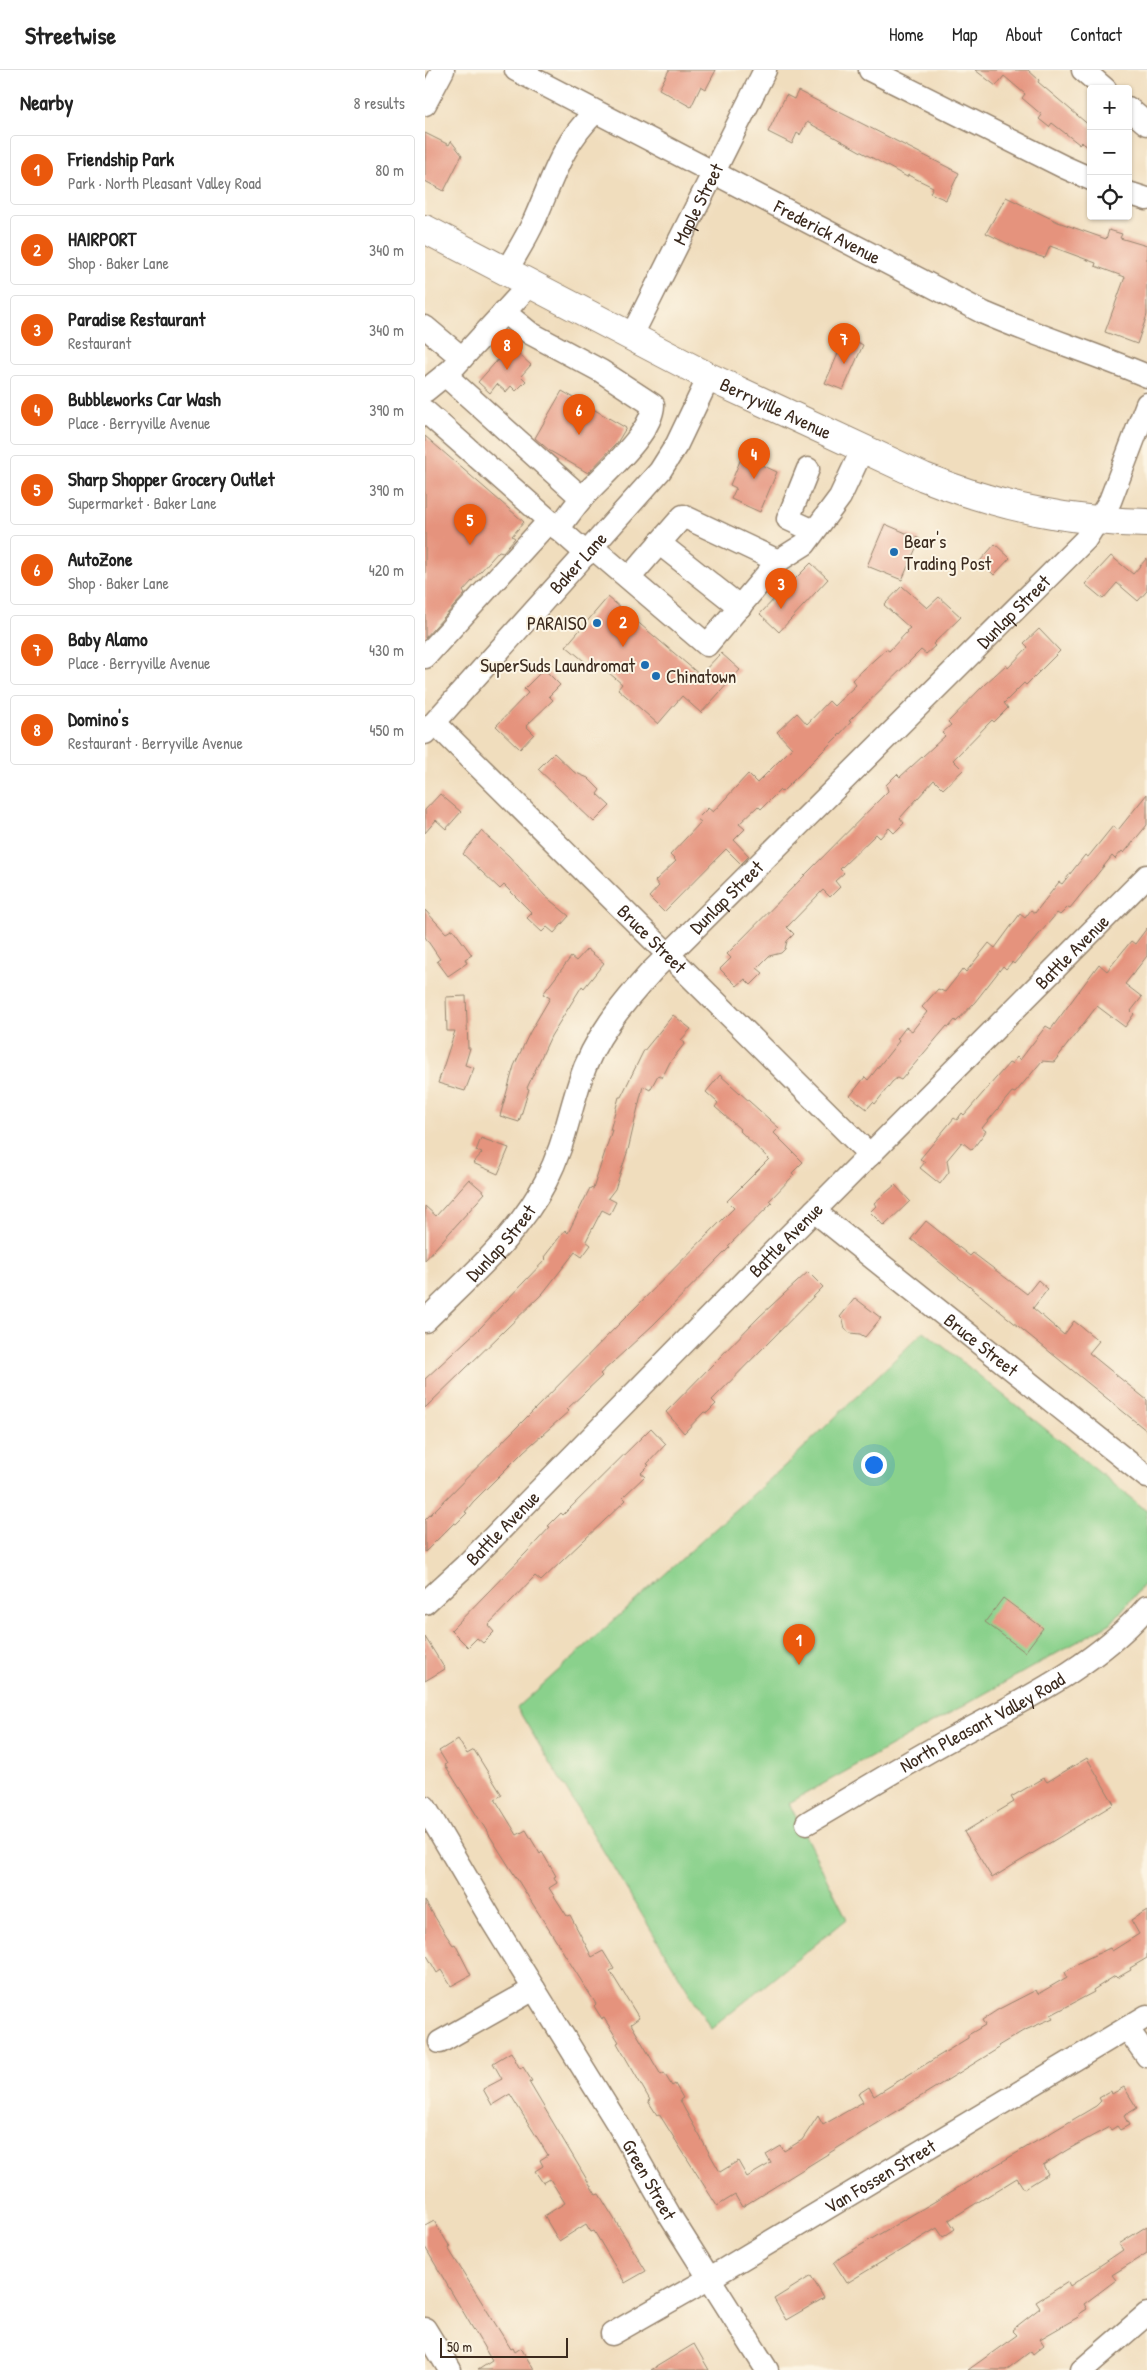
<!DOCTYPE html>
<meta charset="utf-8">
<style>
body{margin:0;font-family:"Patrick Hand",sans-serif;background:#f6f6f6;color:#222}
.controls{position:absolute;right:15px;top:15px;display:grid;overflow:hidden;border-radius:5px;box-shadow:0 1px 4px #0004}
.controls button{width:45px;height:45px;display:grid;place-items:center;padding:0;border:0;border-bottom:1px solid #e0e0e0;background:#fff;color:#222;font:25px sans-serif}
.scale{position:absolute;left:15px;bottom:12px;width:128px;box-sizing:border-box;padding-left:5px;border:2px solid #3b2a1e;border-top:0;font-size:14px;line-height:18px;white-space:nowrap;color:#3b2a1e;-webkit-text-stroke:4px #fcf5e5;paint-order:stroke}
.you{position:absolute;left:448px;top:1394px;width:18px;height:18px;margin:-12px;border:4px solid #fff;border-radius:50%;background:#1a73e8;box-shadow:0 0 0 8px #1a73e833}
.badge{display:grid;place-items:center;width:32px;height:32px;border-radius:50%;background:#ea580c;color:#fff;font-size:16px;font-weight:700}
.pin{position:absolute;translate:-50% -41px;filter:drop-shadow(0 1px 2px #0008)}
.pin::after{content:'';position:absolute;top:26px;width:18px;height:15px;background:inherit;clip-path:polygon(0 0,100% 0,50% 100%)}
.list{margin:0;padding:0;list-style:none}
h2{display:flex;justify-content:space-between;align-items:center;height:65px;margin:0;padding:0 20px;font-size:21px}
h2 small{font-size:16px;font-weight:400;color:#767676}
.list li{display:grid;grid-template-columns:32px 1fr auto;gap:15px;align-items:center;box-sizing:border-box;height:70px;margin:0 10px 10px;padding:0 10px;border:1px solid #e0e0e0;border-radius:5px}
.list b{display:block;font-size:19px;white-space:nowrap}
.list p{margin:0;font-size:16px;white-space:nowrap;color:#767676}
.list em{font-size:16px;font-style:normal;color:#767676}
.icon{flex:none;width:28px;height:28px;fill:none;stroke:currentColor;stroke-width:2;stroke-linecap:round;stroke-linejoin:round}
.map{position:relative;flex:none;width:722px;height:2300px;overflow:hidden}
header{display:flex;align-items:center;gap:30px;box-sizing:border-box;height:70px;padding:0 25px;background:#fff;border-bottom:1px solid #e0e0e0}
header strong{font-size:24px}
nav{display:flex;gap:28px;margin-inline-start:auto;font-size:18px}
main{display:flex}
aside{flex:1;background:#fff}
.map>svg:first-child{display:block}
.green{fill:#8ad18c;stroke:#627e55}
.building{fill:#e5937d}
.lines{fill:none;stroke-linecap:round;stroke-linejoin:round}
.minor-casing{stroke:#96846e;stroke-width:25}
.major-casing{stroke:#96846e;stroke-width:30}
.minor{stroke:#fff;stroke-width:22}
.major{stroke:#fff;stroke-width:28}
.poi-dot{fill:#1f6fb2;stroke:#fcf5e5;stroke-width:2}
.labels{text-anchor:middle;dominant-baseline:central;stroke-width:4;stroke-linejoin:round;paint-order:stroke}
.street-label{font-size:19px;fill:#3b2a1e;stroke:#fcf5e5}
.poi-label{font-size:19px;fill:#3b2a1e;stroke:#fcf5e5;text-anchor:start}
</style>
<header>
<strong>Streetwise</strong>
<nav><a>Home</a><a>Map</a><a>About</a><a>Contact</a></nav>
</header>
<main>
<aside>
<h2>Nearby<small>8 results</small></h2>
<ul class="list">
<li><span class="badge">1</span><div><b>Friendship Park</b><p>Park · North Pleasant Valley Road</p></div><em>80 m</em></li>
<li><span class="badge">2</span><div><b>HAIRPORT</b><p>Shop · Baker Lane</p></div><em>340 m</em></li>
<li><span class="badge">3</span><div><b>Paradise Restaurant</b><p>Restaurant</p></div><em>340 m</em></li>
<li><span class="badge">4</span><div><b>Bubbleworks Car Wash</b><p>Place · Berryville Avenue</p></div><em>390 m</em></li>
<li><span class="badge">5</span><div><b>Sharp Shopper Grocery Outlet</b><p>Supermarket · Baker Lane</p></div><em>390 m</em></li>
<li><span class="badge">6</span><div><b>AutoZone</b><p>Shop · Baker Lane</p></div><em>420 m</em></li>
<li><span class="badge">7</span><div><b>Baby Alamo</b><p>Place · Berryville Avenue</p></div><em>430 m</em></li>
<li><span class="badge">8</span><div><b>Domino's</b><p>Restaurant · Berryville Avenue</p></div><em>450 m</em></li>
</ul>
</aside>
<div class="map">
<svg width="722" height="2300" viewBox="0 0 722 2300">
<rect width="100%" height="100%" fill="#fcf5e5"/>
<filter id="ink" filterUnits="userSpaceOnUse"><feTurbulence type="fractalNoise" baseFrequency=".02" numOctaves="2"/><feDisplacementMap in="SourceGraphic" scale="10" xChannelSelector="R" yChannelSelector="G"/><feConvolveMatrix kernelMatrix="1 2 1 2 8 2 1 2 1" color-interpolation-filters="sRGB"/></filter>
<filter id="wash" filterUnits="userSpaceOnUse"><feTurbulence type="fractalNoise" baseFrequency=".0096" numOctaves="4" result="noise"/><feDisplacementMap in="SourceGraphic" scale="20" xChannelSelector="R" yChannelSelector="G"/><feGaussianBlur stdDeviation="1.12" result="paint"/><feColorMatrix in="noise" values="0 0 0 0 0 0 0 0 0 0 0 0 0 0 0 0 0 1.4 0 .05"/><feComposite in="paint" operator="in"/></filter>
<g filter="url(#wash)">
<rect width="100%" height="100%" fill="#f0ddbd"/>
<path class="green" d="M499,1261l223,180v70l-36,42 -322,180 58,116 -136,110 -194,-321 274,-248z"/>
<g id="blocks">
<path class="building" d="M244,0h47l-10,19 -5,-3 -10,21 -32,-18z
M550,0h53l11,10 -1,2 53,45v22l-10,-7 -2,2 -27,-21 -3,4 -10,-8 3,-4 -20,-17 3,-4 -21,-18 -8,10z
M373,21l161,82 -13,27 -16,-7 3,-6 -25,-12 -1,2 -100,-55 -7,13 -3,-2 -5,11 -24,-12 18,-37 8,4z
M0,63l24,12 2,-4 11,14 -18,36 -19,-10z
M581,127l52,25 48,17 3,-9 13,4 -2,4 27,8v69l-10,29 -32,-12 20,-55 -30,-11 1,-3 -46,-17 -5,12 -25,-8 -34,-17z
M421,266l17,9 -20,45 -18,-7z
M85,276l21,19 -10,11 5,5 -10,10 -5,-5 -5,6 -9,-8 -7,9 -12,-11z
M137,321l64,37 -9,15 -29,30 -38,-22 -15,-13z
M0,366l99,86 -12,14 3,2 -12,14 -4,-1 -36,40 2,3 -40,44z
M317,386l35,16 -17,40 -29,-13 5,-11 -6,-3z
M460,454l35,15 -18,41 -35,-14z
M570,474l15,14 -16,17 -14,-14z
M686,486l22,18 14,-16v33l-9,10 -21,-18 -14,16 -18,-15z
M386,493l17,16 -49,53 -19,-18 18,-19 -4,-3 13,-15 5,5z
M477,516l25,22 12,-11 22,20 -28,27 2,2 -9,8 -5,-4 -72,71 2,1 -11,12 -58,58 -2,-2 -19,19 -3,-3 -19,18 6,5 -11,11 15,16 -8,8 -15,-15 -62,63 -15,-15 10,-11 -4,-5 21,-20 -6,-6 31,-33 -4,-3 11,-11 5,4 35,-38 9,9 35,-35 -15,-16 20,-19 10,11 22,-23 5,5 22,-21 -4,-5 34,-31 3,2 18,-19 -1,-1 4,-3 -26,-23z
M183,527l92,78 21,-22 19,17 -39,43 -19,-17 -24,28 -40,-35 4,-5 -27,-23 -5,5 -24,-20z
M614,559l21,22 -34,34 -2,-2 -20,20 4,5 -14,14 -2,-2 -39,40 10,10 -20,19 -9,-9 -34,38 4,5 -10,10 -5,-5 -9,10 -4,-4 -36,35 4,4 -9,8 5,6 -10,10 -7,-7 -36,37 7,7 -7,7 -2,8 -4,4 -12,3 -12,12 6,5 -12,12 -6,-6 -8,7 -17,-17 11,-11 -4,-4 161,-163 -2,-6 11,-11 3,3 45,-41 -3,-3 9,-8 -3,-3 37,-38 21,-19 2,3 20,-21 -4,-4z
M119,599l16,16 -11,11 4,4 -27,26 8,8 -14,15 -24,-23 32,-33 -4,-4z
M129,683l20,19 14,6 12,12 -3,4 13,12 -16,16 -56,-53z
M15,724l21,18 -15,17 -10,-9 -11,13v-23z
M722,724v31l-23,28 -2,-2 -7,8 -3,-3 -42,52 -2,-1 -8,8 -3,-2 -43,51 -2,-2 -6,7 -3,-3 -28,36 -19,20 -1,-2 -6,7 -2,-1 -46,54 -4,-2 -5,4 -17,22 -2,-2 -6,7 -17,-13 15,-19 3,3 31,-39 -2,-2 9,-12 6,4 15,-19 -5,-5 16,-18 7,3 18,-23 3,3 23,-29 6,5 25,-34 5,4 6,-8 4,3 24,-31 3,2 23,-29 3,2 25,-31 5,4z
M56,761l28,25 36,40 24,20 -15,17 -7,-6 -5,5 -15,-14 5,-5 -28,-28 -4,4 -37,-35z
M0,840l21,23 7,-4 19,26 -7,4 2,4 -19,13 -11,-15 3,-2 -15,-22z
M722,858v28l-22,28 17,13 -11,14 3,3 -9,13 -28,-21 -43,56 -12,-1 -27,32 -3,-1 -30,36 4,3 -14,19 -10,-8 -15,18 2,12 -9,12 -20,-16 5,-6 -5,-3 34,-41 3,2 5,-7 2,2 45,-52 2,1 6,-7 3,3 26,-34 5,3 48,-65 8,7 24,-30 4,3z
M162,879l17,14 -20,25 -2,-2 -31,50 -24,52 2,1 -10,33 -19,-6 14,-50 16,-34 20,-34 -7,-4 28,-37 5,4z
M41,926l2,52h2l-5,17 9,3 -9,23 -27,-8 17,-52h-8l-1,-34z
M248,945l18,14 -10,11 4,3 -15,19 -8,16 -4,-3 -8,15 -7,-4 -15,64 -13,39 -7,9 8,4 -6,12 -8,-4 -16,31 5,4 -9,12 -7,-5 -32,41 -118,115v-29l55,-51 66,-69 -2,-2 21,-27 3,3 22,-45 3,1 19,-59h-2l9,-33h2l22,-45z
M295,1005l59,53 -5,5 29,29 -11,11 2,2 -25,26 3,2 -44,43 2,1 -77,78 -53,49 2,2 -35,33 2,2 -45,40 -51,51 -8,10 2,1 -11,11 -2,-1 -29,29v-32l302,-305 7,-7 -7,-7 42,-42 -30,-29 1,-1 -25,-22 3,-4 -12,-11z
M56,1068l28,10 -11,26 -25,-11 9,-10 -6,-2z
M44,1109l16,14 -60,67v-54l11,10z
M470,1115l15,16 -26,25 -14,-14 6,-6 -2,-3z
M501,1151l44,35 3,-3 54,41 11,-14 10,9 -15,19 31,27 10,-14 25,20 -10,12 58,47v31l-236,-192z
M383,1202l15,15 -111,113 4,4 -9,9 -3,-1 -20,21 -18,-21 94,-96z
M430,1228l26,20 -16,19 -5,-3 -10,-1 -5,-4 -2,-9 -3,-3z
M226,1358l15,16 -19,20 2,1 -8,8 4,3 -22,21 3,3 -85,81 -6,-5 -47,49 6,7 -11,11 -6,-5 -9,9 -17,-17 75,-77 24,-26 -2,-1 13,-13 2,2z
M578,1528l40,30 -18,24 -40,-30z
M0,1567l20,32 -20,12z
M33,1669l9,15 7,-4 28,45 -7,4 22,36 9,-5 14,24 2,-2 14,24 -2,1 3,6 -8,5 18,28 3,-1 22,42 11,-6 11,18 -4,2 29,47 -8,6 30,51 3,-2 8,13 3,-2 8,14 -3,2 5,10 35,62 18,-11 9,16 24,-14 -5,-8 15,-9 3,5 18,-11 16,-24 5,9 40,-23 -5,-8 11,-7 5,9 94,-58v-3l17,-10 -3,-5 17,-11 37,-19 2,4 29,-17 -2,-5 17,-11 28,-13 2,3 27,-17 -8,-14 16,-10v48l-17,10 1,2 -14,8 -2,-2 -22,14 1,2 -43,23 2,3 -30,13 -25,15 1,2 -29,18 -228,141 -7,-12 -18,11 -58,-92 -2,1 -9,-14 2,-1 -33,-57 2,-1 -15,-24 -2,1 -8,-13 2,-2 -151,-239 2,-1 -8,-13z
M662,1688l27,46 -122,74 -28,-46 50,-30 -3,-5 33,-19 3,4z
M0,1831l21,34 7,10 2,-1 16,31 -20,11 -10,-16 -4,3 -12,-21z
M86,1982l9,17 3,-2 9,14 -3,1 67,113 3,-1 47,77 -21,12 -31,-52 -3,1 -5,-8 -27,17 -15,-25 21,-13 -15,-24 -7,4 -8,-12 8,-5 -3,-6 8,-5 -38,-61 -18,11 -9,-16 19,-10 -9,-16z
M699,2017l13,21 -13,8 5,9 -9,5 -3,-4 -6,4 -2,-3 -42,23 -24,15 5,9 -24,15 -7,-11 -68,42 6,9 -12,8 -6,-9 -90,55 -13,-20 7,-6 255,-151 5,-5 -2,-3 12,-7 1,3z
M9,2151l16,26 -2,1 63,101 2,-1 2,4 6,-4 13,22h-56l14,-9 -67,-114v-21z
M722,2156v27l-35,22 4,5 -32,24 3,5 -8,5 1,2 -40,23 4,6 -11,9 -2,-3 -25,19h-38l49,-35 -5,-5 28,-22 -4,-6 32,-20 2,4 53,-36 -4,-6z
M386,2206l13,22 -38,22 -12,-21z
M269,2274l15,26h-58z"/>
</g>
</g>
<g filter="url(#ink)">
<use href="#blocks" fill-opacity="0" stroke="#96846e" stroke-width="1"/>
<g class="lines">
<g class="minor-casing">
<g id="minor">
<path id="s1" d="M91,0l468,243c53,23 109,40 163,63"/>
<path d="M445,0l194,97 27,12"/>
<path d="M658,0l22,19"/>
<path d="M0,34l18,-34"/>
<path d="M703,38l19,16"/>
<path d="M703,123l19,6"/>
<path d="M81,202c9,-17 20,-33 28,-51 19,-42 26,-75 61,-109"/>
<path d="M79,242l26,21 71,38 52,34c-1,30 -52,71 -71,93 -9,10 -16,21 -24,31"/>
<path d="M0,257l37,31"/>
<path id="s2" d="M206,267l134,-267"/>
<path d="M20,305l137,123"/>
<path d="M0,321l26,-21 79,-86"/>
<path d="M0,341l162,143"/>
<path d="M383,399l-20,50 26,12"/>
<path d="M234,473l81,64"/>
<path d="M168,478l114,97 71,-84 -95,-45 -54,62"/>
<path d="M353,491l27,-17 35,-47 23,-49"/>
<path d="M0,587l124,-136"/>
<path id="s3" d="M10,653l435,432"/>
<path id="s4" d="M0,663l235,-262 17,-27 32,-67"/>
<path id="s5" d="M389,1141l333,266"/>
<path id="s6" d="M0,1251c43,-43 93,-85 121,-140 18,-35 22,-64 34,-100 13,-42 43,-78 72,-110l433,-431 25,-39 37,-97"/>
<path id="s7" d="M0,1533l40,-37 314,-320 368,-370"/>
<path id="s8" d="M0,1737l67,114 130,210 48,85 97,154"/>
<path id="s9" d="M382,1753c47,-27 94,-57 142,-83 70,-38 145,-72 198,-133"/>
<path d="M702,1958l20,28"/>
<path d="M15,1972l94,-53"/>
<path d="M0,2259l25,41"/>
<path id="s10" d="M187,2264l98,-56 437,-262"/>
<path d="M657,2300l65,-56"/>
</g>
</g>
<g class="major-casing">
<g id="major">
<path id="s11" d="M0,159l284,148 215,100c76,30 141,44 223,46"/>
</g>
</g>
<use href="#minor" class="minor"/>
<use href="#major" class="major"/>
</g>
</g>
<g class="poi-dot">
<circle cx="469" cy="482" r="5"/>
<circle cx="172" cy="553" r="5"/>
<circle cx="220" cy="595" r="5"/>
<circle cx="231" cy="606" r="5"/>
</g>
<g class="labels">
<g class="street-label">
<text stroke="none"><textPath href="#s2" startOffset="149">Maple Street</textPath></text>
<text stroke="none"><textPath href="#s1" startOffset="351">Frederick Avenue</textPath></text>
<text stroke="none"><textPath href="#s11" startOffset="394">Berryville Avenue</textPath></text>
<text stroke="none"><textPath href="#s4" startOffset="229">Baker Lane</textPath></text>
<text stroke="none"><textPath href="#s6" startOffset="934">Dunlap Street</textPath></text>
<text stroke="none"><textPath href="#s6" startOffset="529">Dunlap Street</textPath></text>
<text stroke="none"><textPath href="#s3" startOffset="306">Bruce Street</textPath></text>
<text stroke="none"><textPath href="#s7" startOffset="918">Battle Avenue</textPath></text>
<text stroke="none"><textPath href="#s7" startOffset="512">Battle Avenue</textPath></text>
<text stroke="none"><textPath href="#s6" startOffset="109">Dunlap Street</textPath></text>
<text stroke="none"><textPath href="#s5" startOffset="214">Bruce Street</textPath></text>
<text stroke="none"><textPath href="#s7" startOffset="108">Battle Avenue</textPath></text>
<text stroke="none"><textPath href="#s9" startOffset="202">North Pleasant Valley Road</textPath></text>
<text stroke="none"><textPath href="#s10" startOffset="311">Van Fossen Street</textPath></text>
<text stroke="none"><textPath href="#s8" startOffset="435">Green Street</textPath></text>
</g>
<g class="poi-label">
<text x="479" y="471">Bear's<tspan x="479" dy="22">Trading Post</tspan></text>
<text x="162" y="553" text-anchor="end">PARAISO</text>
<text x="210" y="595" text-anchor="end">SuperSuds Laundromat</text>
<text x="241" y="606">Chinatown</text>
</g>
</g>
</svg>
<div class="controls">
<button>+</button>
<button>−</button>
<button><svg class="icon" aria-label="locate" viewBox="0 0 24 24"><circle cx="12" cy="12" r="6"/><path d="M12 2v4M12 18v4M2 12h4M18 12h4"/></svg></button>
</div>
<div class="scale">50 m</div>
<div class="you"></div>
<div class="pin badge" style="left:374px;top:1595px">1</div>
<div class="pin badge" style="left:198px;top:577px">2</div>
<div class="pin badge" style="left:356px;top:539px">3</div>
<div class="pin badge" style="left:329px;top:409px">4</div>
<div class="pin badge" style="left:45px;top:475px">5</div>
<div class="pin badge" style="left:154px;top:365px">6</div>
<div class="pin badge" style="left:419px;top:294px">7</div>
<div class="pin badge" style="left:82px;top:300px">8</div>
</div>
</main>
